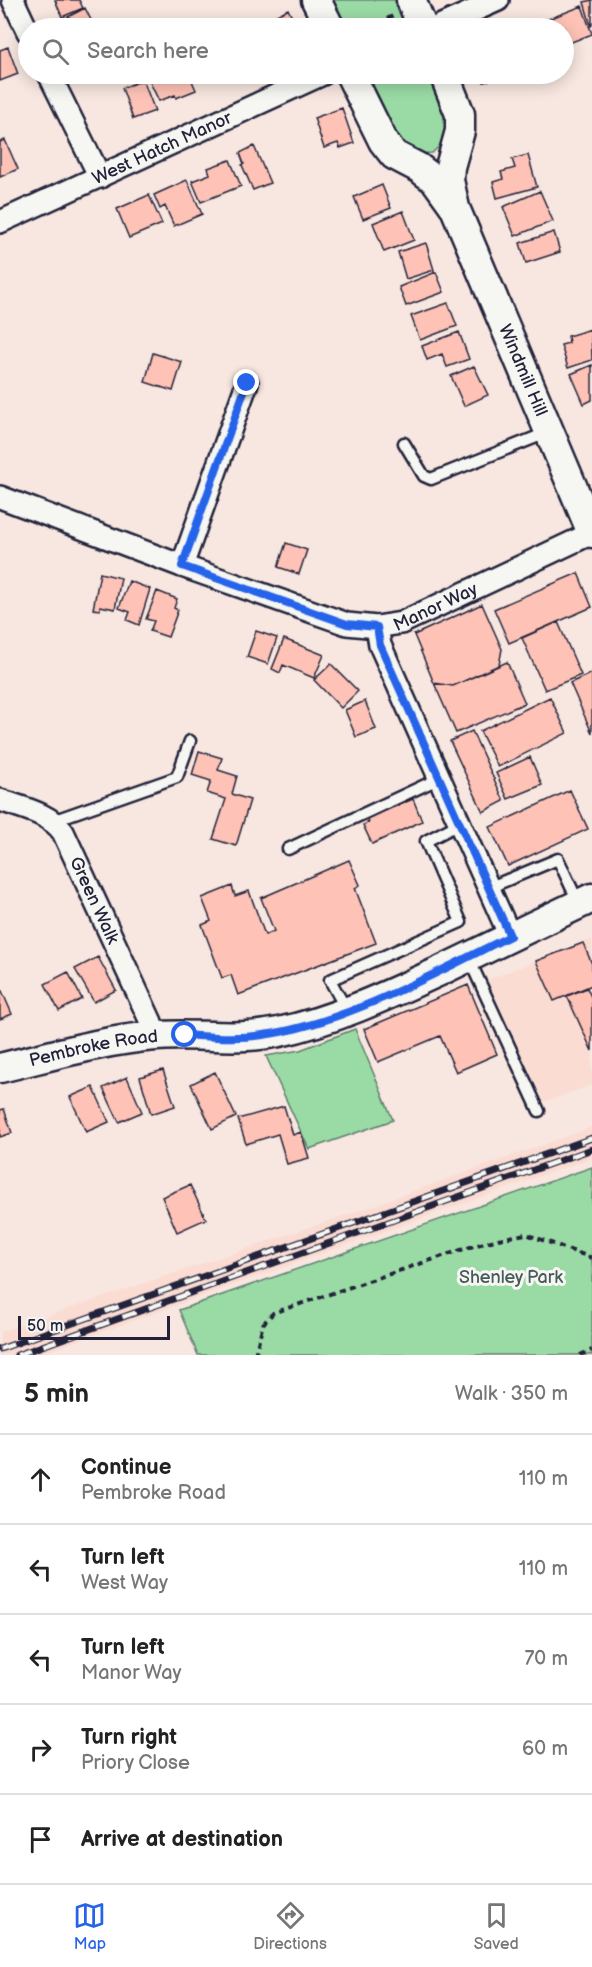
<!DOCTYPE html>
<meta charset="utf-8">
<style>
body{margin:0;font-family:"Balsamiq Sans",sans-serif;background:#f2f2f2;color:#222}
.scale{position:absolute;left:18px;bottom:15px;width:152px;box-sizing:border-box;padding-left:6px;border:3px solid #22223b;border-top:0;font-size:16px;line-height:21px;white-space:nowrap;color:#22223b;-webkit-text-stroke:4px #f6f6f2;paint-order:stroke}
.stop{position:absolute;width:18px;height:18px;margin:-14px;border:4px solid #2563eb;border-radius:50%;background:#fff}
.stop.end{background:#2563eb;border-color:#fff;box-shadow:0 2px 6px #0008}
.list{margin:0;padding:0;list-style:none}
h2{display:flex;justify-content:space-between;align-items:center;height:78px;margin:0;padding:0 24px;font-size:26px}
h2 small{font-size:20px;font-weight:400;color:#767676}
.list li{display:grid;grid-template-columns:39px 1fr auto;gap:18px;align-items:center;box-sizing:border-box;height:90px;padding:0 24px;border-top:2px solid #e0e0e0}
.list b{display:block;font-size:22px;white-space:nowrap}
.list p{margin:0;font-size:20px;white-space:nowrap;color:#767676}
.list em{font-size:20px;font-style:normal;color:#767676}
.icon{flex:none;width:33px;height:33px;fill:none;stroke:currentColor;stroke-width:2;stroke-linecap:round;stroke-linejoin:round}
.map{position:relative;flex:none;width:592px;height:1355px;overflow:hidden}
.search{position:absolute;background:#fff;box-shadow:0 3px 15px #0003;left:18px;right:18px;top:18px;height:66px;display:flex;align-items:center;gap:15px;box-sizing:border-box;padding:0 21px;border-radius:33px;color:#767676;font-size:22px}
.sheet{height:528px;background:#fff}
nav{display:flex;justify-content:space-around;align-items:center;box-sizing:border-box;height:84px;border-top:2px solid #e0e0e0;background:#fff;font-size:16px;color:#767676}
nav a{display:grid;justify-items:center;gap:3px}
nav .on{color:#2563eb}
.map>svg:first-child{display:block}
.built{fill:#fadcd3}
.green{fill:#9adba5;stroke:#5e7e70;stroke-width:1.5}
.building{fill:#fec3b6;stroke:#22223b;stroke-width:1.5}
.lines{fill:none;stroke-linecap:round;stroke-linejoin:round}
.lane-casing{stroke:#22223b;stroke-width:15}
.street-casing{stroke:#22223b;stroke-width:26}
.secondary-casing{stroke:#22223b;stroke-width:33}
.path{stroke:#22223b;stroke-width:4;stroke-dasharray:6 4.5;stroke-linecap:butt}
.lane{stroke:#f6f6f2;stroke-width:10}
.street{stroke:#f6f6f2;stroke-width:21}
.secondary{stroke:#f6f6f2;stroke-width:28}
.rail-casing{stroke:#22223b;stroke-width:7}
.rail{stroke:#f6f6f2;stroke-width:4.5;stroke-dasharray:14;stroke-linecap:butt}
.route{stroke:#2563eb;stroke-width:8}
.labels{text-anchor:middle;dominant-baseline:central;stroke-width:6;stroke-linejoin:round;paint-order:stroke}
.street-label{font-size:18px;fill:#22223b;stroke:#f6f6f2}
.park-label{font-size:18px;fill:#465a5b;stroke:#f6f6f2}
</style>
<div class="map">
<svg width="592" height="1355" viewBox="0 0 592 1355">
<rect width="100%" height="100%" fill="#f8e7e0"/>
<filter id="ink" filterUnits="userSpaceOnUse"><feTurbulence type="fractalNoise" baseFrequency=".0167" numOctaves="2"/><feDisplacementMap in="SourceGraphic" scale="12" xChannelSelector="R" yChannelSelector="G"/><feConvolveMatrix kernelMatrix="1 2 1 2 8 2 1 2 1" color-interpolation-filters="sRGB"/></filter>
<g filter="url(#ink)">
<path class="built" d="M592,939v146l-48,17 -57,-122z
M592,1127v31l-555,197h-37v-23l372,-126z"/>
<path class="green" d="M325,0h77l12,28h-75z
M360,74h74l19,43 -5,21 -16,15 -20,1 -22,-13z
M355,1029l38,91 -84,29 -43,-93 34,-6z
M592,1167v188h-394l-19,-45z"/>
<path class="building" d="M55,0h24l4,8 -21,9z
M592,0v25l-1,1 -7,-24z
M582,6l10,28 -28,11v-17h-14l-4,-8z
M85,8l10,20h-29l-4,-8z
M288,9l9,19h-23l-5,-9z
M252,23l2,5h-15z
M8,47l10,27 -18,7v-31z
M146,74h43l7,16 -20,8 -1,-3 -16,6z
M213,74h13l1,1 -12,3z
M482,74h20l1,2 -19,6z
M143,80l12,31 -22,8 -11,-31z
M342,108l12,35 -14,5 -2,-5 -14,5 -10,-30z
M5,140l13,29 -18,8v-35z
M254,146l16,37 -17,7 -11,-25 2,-1 -4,-11z
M528,155l9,32 -40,11 -4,-16 10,-3 -2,-7 14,-4 -3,-9z
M230,160l11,26 -40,16 -9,-21 18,-7 -2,-6z
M187,180l15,34 -28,12 -9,-20 -5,3 -6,-14z
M382,185l9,23 -28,11 -9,-22z
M540,191l13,30 -38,15 -12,-29z
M149,195l13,29 -33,14 -12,-29z
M403,211l11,29 -30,12 -11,-29z
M554,232l6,20 -34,11 -6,-20z
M426,243l8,27 -28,9 -8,-27z
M436,272l8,20 -38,14 -7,-19z
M448,303l9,23 -37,14 -9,-24z
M591,329l1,31 -24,8 -7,-23 8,-2 -1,-7z
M459,332l10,27 -22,8 -5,-13 -15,6 -5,-14z
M153,353l29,9 -9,29 -28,-9z
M592,365v35l-8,4 -13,-30z
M474,366l14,29 -24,11 -13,-30z
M286,543l21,7 -8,24 -21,-7z
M100,573l21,5 -6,31 -15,-3v4l-7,-1z
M578,573l14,34 -83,36 -15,-34z
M129,581l21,8 -11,36 -12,-5 3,-8 -11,-4z
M157,591l20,8 -3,9 4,2 -10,27 -18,-6 4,-10 -8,-2z
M482,604l20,45 -3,16 -46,21 -19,-3 -20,-48z
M558,622l23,53 -36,15 -23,-52z
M256,631l21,7 -9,26 -21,-7z
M284,639l40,16 -10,23 -31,-13 -3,8 -8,-4z
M507,662l18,41 -69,30 -22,-50 19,3z
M331,664l27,27 -17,17 -27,-28z
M592,673v60l-22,-50z
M550,697l17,36 -69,34 -18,-36z
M365,701l11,28 -20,8 -11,-27z
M472,731l32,70 -21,11 -33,-71z
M199,751l23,7 -4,12 19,6 -5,18 18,6 -14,46 -23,-7 13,-40 -19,-6 4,-12 -19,-6z
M530,757l12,28 -34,14 -12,-26z
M570,790l18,39 -80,37 -18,-39z
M403,797l3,5 7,-3 9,22 -50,23 -9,-19 6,-3 -3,-8z
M349,860l11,25 -5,3 21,55 -138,52 -7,-20 -9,3 -20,-53 9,-4 -9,-23 30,-12 3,10 14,-5 16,44 9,-4 -13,-33z
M583,943l9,21v21l-38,16 -18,-40z
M98,957l18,33 -22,12 -19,-33z
M68,972l14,27 -23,12 -14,-27z
M468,985l29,69 -41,18 -16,-36 -62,26 -14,-33z
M587,988l5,11v52l-25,-55z
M2,991l10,23 -12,5v-27z
M163,1070l12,36 -24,8 -11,-37z
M215,1072l21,45 -24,12 -21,-45z
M127,1077l15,35 -23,10 -16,-34z
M93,1087l16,35 -23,10 -16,-35z
M284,1106l9,29 8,-3 8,26 -22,6 -9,-30 -32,10 -8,-25z
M4,1109l8,24 -12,4v-27z
M190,1185l16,34 -29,13 -15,-35z"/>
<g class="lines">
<g class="lane-casing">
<path id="lane" d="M404,443l20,33 7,3 118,-47
M52,821l125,-44 13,-36
M288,849l150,-70
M488,888l70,-29 21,45
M469,959l70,152
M346,1009l-16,-29 131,-58 -35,-81 33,-17"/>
</g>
<g class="street-casing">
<g id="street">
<path d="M13,0l15,32"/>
<path d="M435,28l63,-28"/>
<path d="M49,74l51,103"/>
<path id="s1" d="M0,222l323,-148"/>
<path id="s2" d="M0,497l182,69 165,58 30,3 24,-4 191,-90"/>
<path d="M182,566l65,-183"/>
<path d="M377,627l3,18 130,291"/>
<path id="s3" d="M0,800c22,8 49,13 63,32l88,190 2,14"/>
</g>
</g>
<g class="secondary-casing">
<g id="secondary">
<path d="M316,0l14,28"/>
<path d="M411,0l12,28"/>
<path d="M350,74l33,67 11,14 25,13 17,13 18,25"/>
<path id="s4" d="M444,74l16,40v17l-10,36 -1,13 6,28 137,325"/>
<path id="s5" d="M0,1068c51,-12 103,-28 156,-32 42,-3 81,5 123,-4 56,-12 109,-37 161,-61 51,-25 101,-49 152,-73"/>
</g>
</g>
<path class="path" d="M368,28l25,-12
M255,1355l8,-31 10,-11 194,-65 31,-9 28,-5 66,24
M580,1355l12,-5"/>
<use href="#lane" class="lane"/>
<use href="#street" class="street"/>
<use href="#secondary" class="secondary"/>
<g class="rail-casing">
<path id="rail" d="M0,1349l592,-211
M17,1355l575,-206"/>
</g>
<use href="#rail" class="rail"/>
</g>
</g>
<g class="lines" filter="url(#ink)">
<path class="route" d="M185,1035c26,2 52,4 78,0 81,-11 175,-63 247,-99l-130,-291 -3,-18 -30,-3 -165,-58 65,-183"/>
</g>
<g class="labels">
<g class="street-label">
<text stroke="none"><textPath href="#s1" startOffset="178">West Hatch Manor</textPath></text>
<text stroke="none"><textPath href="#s4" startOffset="315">Windmill Hill</textPath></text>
<text stroke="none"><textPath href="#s2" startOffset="462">Manor Way</textPath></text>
<text stroke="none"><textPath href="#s3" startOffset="147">Green Walk</textPath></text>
<text stroke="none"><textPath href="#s5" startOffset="96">Pembroke Road</textPath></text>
</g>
<g class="park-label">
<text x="511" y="1277">Shenley Park</text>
</g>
</g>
</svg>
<div class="scale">50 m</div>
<div class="stop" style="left:185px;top:1035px"></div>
<div class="stop end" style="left:247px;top:383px"></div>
<div class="search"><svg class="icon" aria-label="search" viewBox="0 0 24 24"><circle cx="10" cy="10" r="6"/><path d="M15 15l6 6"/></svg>Search here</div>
</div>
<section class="sheet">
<h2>5 min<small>Walk · 350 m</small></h2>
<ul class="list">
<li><svg class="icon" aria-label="ahead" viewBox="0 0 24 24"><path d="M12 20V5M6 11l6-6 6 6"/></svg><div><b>Continue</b><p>Pembroke Road</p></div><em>110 m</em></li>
<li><svg class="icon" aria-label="left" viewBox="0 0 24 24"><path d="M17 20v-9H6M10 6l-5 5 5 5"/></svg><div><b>Turn left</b><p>West Way</p></div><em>110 m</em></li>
<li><svg class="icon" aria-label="left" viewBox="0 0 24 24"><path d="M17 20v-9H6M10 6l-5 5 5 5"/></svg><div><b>Turn left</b><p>Manor Way</p></div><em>70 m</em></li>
<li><svg class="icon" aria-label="right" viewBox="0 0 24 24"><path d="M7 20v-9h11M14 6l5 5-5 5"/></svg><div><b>Turn right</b><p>Priory Close</p></div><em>60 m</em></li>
<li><svg class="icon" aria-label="arrive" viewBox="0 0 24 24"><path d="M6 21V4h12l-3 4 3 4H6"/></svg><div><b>Arrive at destination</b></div></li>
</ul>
</section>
<nav>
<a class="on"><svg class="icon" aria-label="map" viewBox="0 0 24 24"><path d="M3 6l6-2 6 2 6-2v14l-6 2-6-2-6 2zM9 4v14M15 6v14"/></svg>Map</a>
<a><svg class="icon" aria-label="directions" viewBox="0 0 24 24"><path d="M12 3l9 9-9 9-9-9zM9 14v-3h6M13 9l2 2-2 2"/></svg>Directions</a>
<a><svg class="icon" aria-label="saved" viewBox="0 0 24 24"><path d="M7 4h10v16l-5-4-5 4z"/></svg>Saved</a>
</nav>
